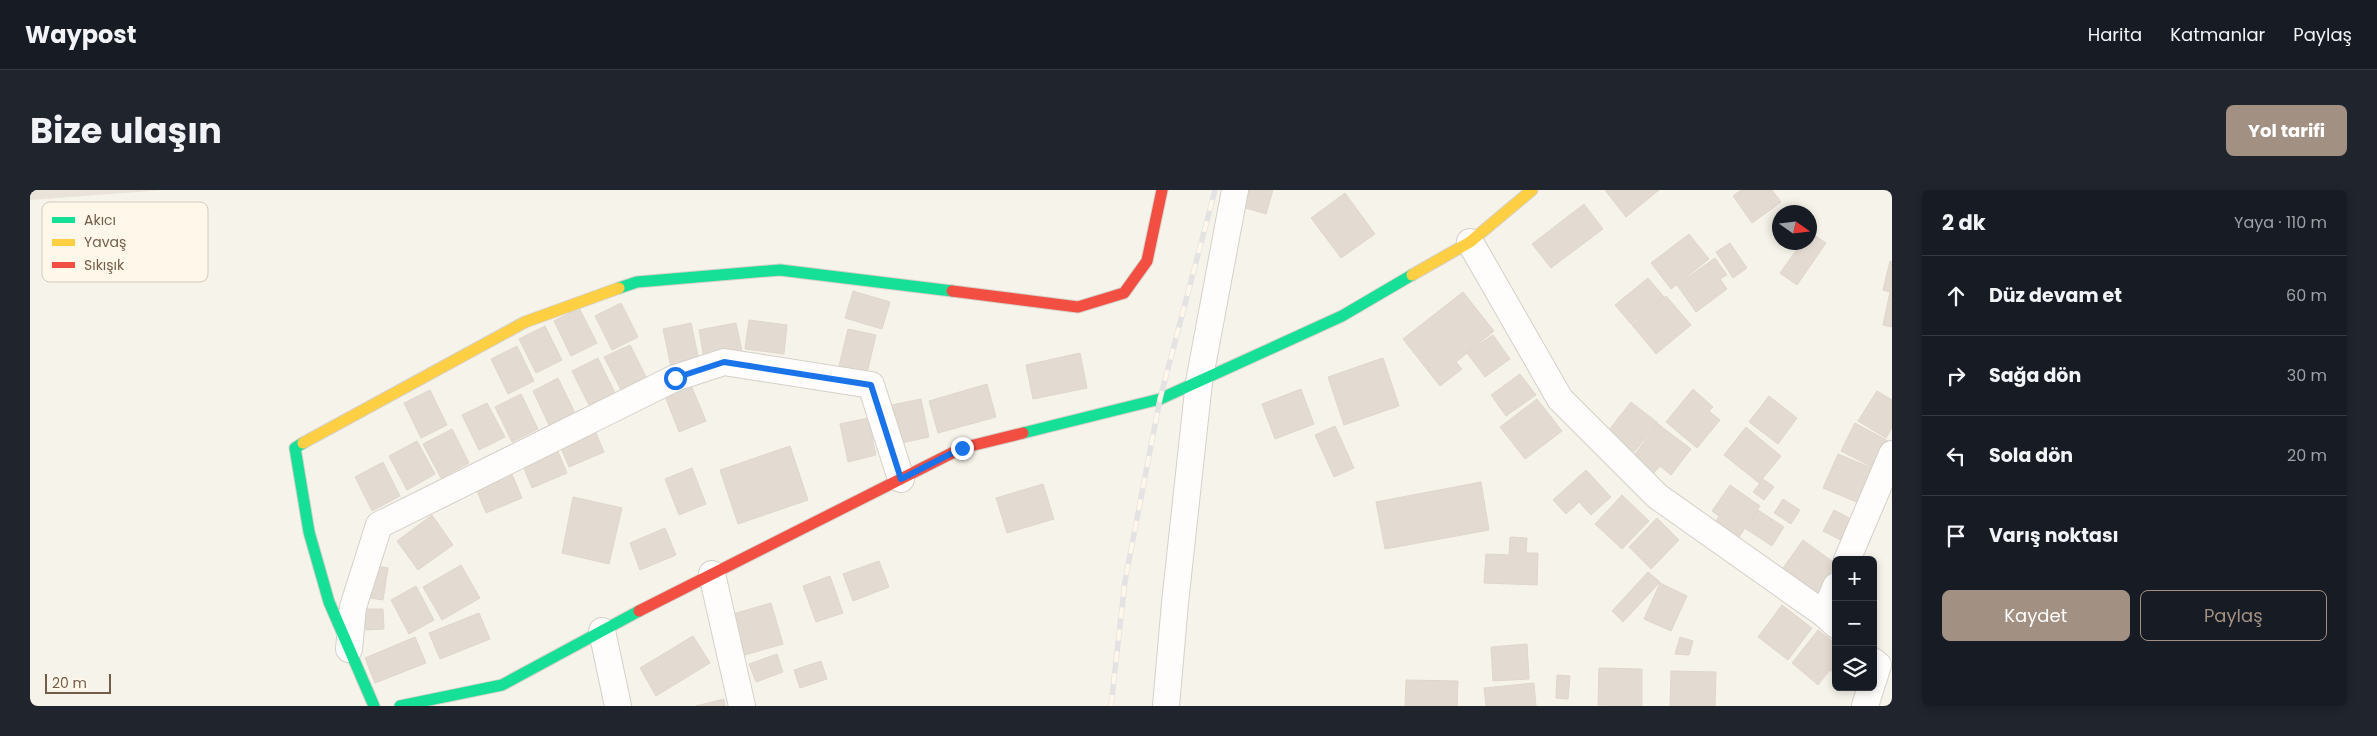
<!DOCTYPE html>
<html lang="tr">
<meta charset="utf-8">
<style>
body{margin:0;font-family:Poppins,sans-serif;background:#20242c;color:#f1f3f6}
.controls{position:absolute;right:15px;bottom:15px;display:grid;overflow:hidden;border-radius:8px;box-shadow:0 2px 8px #0003}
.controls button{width:45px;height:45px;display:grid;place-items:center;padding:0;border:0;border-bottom:1px solid #363941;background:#171b24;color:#f1f3f6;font:25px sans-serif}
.compass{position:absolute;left:1742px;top:15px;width:45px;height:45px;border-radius:50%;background:#171b24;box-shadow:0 2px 8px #0003;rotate:104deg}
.scale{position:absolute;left:15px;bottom:12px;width:66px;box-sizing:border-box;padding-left:5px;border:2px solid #745c4a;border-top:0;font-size:14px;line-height:18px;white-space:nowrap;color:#745c4a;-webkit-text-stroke:4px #fff8ea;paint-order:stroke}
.stop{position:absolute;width:15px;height:15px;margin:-11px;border:4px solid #1a73e8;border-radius:50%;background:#fff}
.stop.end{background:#1a73e8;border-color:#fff;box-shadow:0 1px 5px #0008}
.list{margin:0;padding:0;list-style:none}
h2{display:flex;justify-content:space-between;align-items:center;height:65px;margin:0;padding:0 20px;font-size:21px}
h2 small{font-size:16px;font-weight:400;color:#9ea1a6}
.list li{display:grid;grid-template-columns:32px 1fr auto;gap:15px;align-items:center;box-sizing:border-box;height:80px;padding:0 20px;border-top:1px solid #363941}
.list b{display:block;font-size:19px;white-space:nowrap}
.list em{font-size:16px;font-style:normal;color:#9ea1a6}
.actions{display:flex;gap:10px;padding:15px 20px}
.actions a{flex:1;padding:11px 0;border:1px solid #a29182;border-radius:8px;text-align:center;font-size:18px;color:#a29182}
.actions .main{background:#a29182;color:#fff}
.icon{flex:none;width:28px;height:28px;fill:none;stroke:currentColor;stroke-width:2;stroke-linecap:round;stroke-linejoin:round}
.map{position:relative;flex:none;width:1862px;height:516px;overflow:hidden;border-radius:8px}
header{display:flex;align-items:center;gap:30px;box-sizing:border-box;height:70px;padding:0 25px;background:#171b24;border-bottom:1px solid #363941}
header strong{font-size:24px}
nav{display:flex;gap:28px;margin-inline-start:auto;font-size:18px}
.intro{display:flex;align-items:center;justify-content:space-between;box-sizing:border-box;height:120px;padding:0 30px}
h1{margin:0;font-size:35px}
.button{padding:12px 22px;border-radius:8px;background:#a29182;color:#fff;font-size:18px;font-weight:700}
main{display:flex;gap:30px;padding:0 30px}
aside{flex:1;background:#171b24;border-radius:8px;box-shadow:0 2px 8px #0003}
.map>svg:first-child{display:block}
.industrial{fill:#e9e3da}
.building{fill:#e3dbd1;stroke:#dfd6cc}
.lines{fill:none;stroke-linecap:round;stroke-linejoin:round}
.street-casing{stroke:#d5d0c8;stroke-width:28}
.fast-casing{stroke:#d6d0c8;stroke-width:13}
.slow-casing{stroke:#d6d0c8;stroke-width:13}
.jam-casing{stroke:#d6d0c8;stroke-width:13}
.street{stroke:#fefdfc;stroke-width:26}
.fast{stroke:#16e098;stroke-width:11}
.slow{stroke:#ffcf43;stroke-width:11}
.jam{stroke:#f24e42;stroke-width:11}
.rail-casing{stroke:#e5e2e4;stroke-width:5.5}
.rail{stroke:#fff8ea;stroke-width:4;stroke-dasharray:11;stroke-linecap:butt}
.route{stroke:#1a73e8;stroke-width:6}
.key{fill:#fff8ea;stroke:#d5c9ba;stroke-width:1}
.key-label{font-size:14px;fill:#745c4a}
</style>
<header>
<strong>Waypost</strong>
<nav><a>Harita</a><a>Katmanlar</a><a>Paylaş</a></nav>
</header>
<div class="intro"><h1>Bize ulaşın</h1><a class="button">Yol tarifi</a></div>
<main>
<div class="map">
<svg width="1862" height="516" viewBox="0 0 1862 516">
<rect width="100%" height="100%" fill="#f6f3ea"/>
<path class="industrial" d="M0,0h133l-133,10z"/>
<path class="building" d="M1216,0h27l-7,24 -24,-7z
M1575,0h54l-33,27z
M1711,0h31l9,12 -29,21 -19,-27z
M1315,3l30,41 -34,24 -30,-40z
M1554,14l19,25 -52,39 -19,-24z
M1780,42l16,11 -29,42 -17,-12 22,-31h8z
M1659,44l20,25 -38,30 -20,-26z
M1700,53l17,25 -14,10 -17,-26z
M1685,68l12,17 -7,4 7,10 -31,23 -19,-27z
M1860,71l2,1v65l-9,-2 7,-33 -7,-2z
M1618,88l16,19 -33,27 -16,-19z
M823,101l37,11 -8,27 -37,-11z
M1433,102l31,39 -38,31 6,7 -22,17 -37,-47z
M1636,106l25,29 -35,29 -24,-29z
M591,113l17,34 -26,13 -17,-34z
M549,118l18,35 -26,13 -17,-35z
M719,130l38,5 -3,29 -39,-5z
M661,133l8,38 -28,6 -8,-38z
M706,133l6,28 -38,7 -5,-28z
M515,136l17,34 -26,13 -17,-34z
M818,139l28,6 -9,38 -28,-7z
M1463,145l17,24 -25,18 -18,-24z
M600,155l17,34 -25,13 -18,-35z
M487,156l17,35 -26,13 -17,-35z
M1050,163l7,35 -54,11 -7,-34z
M568,168l17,35 -26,12 -17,-34z
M1353,168l16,48 -55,19 -16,-48z
M1490,184l16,21 -30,21 -15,-21z
M528,188l17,35 -26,12 -16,-34z
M957,194l9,33 -58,16 -9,-32z
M661,195l15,36 -27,11 -14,-36z
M1271,199l13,35 -39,15 -13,-35z
M1663,199l20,18 -4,4 11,9 -23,28 -31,-26z
M400,200l17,35 -26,13 -17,-35z
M1847,201l15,9v28l-6,10 -28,-17z
M491,204l17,35 -26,13 -17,-35z
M1739,206l28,22 -19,26 -29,-22z
M891,209l8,38 -28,6 -9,-38z
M1507,209l25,32 -37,28 -25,-32z
M1601,212l27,21 -24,29 -26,-21z
M457,213l18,34 -26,13 -17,-35z
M838,228l8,37 -28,7 -8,-38z
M1825,233l33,18 -14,27 -33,-17z
M1628,234l33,25 -20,26 -11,-9 -7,8 -21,-16z
M563,236l11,26 -35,15 -11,-26z
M1305,236l19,42 -20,9 -19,-42z
M1716,237l35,29 -22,27 -35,-28z
M422,239l17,34 -28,15 -18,-34z
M387,251l18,33 -28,16 -18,-34z
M760,256l18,54 -70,24 -18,-54z
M526,257l11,26 -35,15 -11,-27z
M1808,264l36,15 -15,34 -36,-15z
M353,272l17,34 -28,15 -17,-34z
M662,278l14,36 -27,11 -14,-36z
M1556,280l25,27 -20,18 -12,-13 -13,12 -13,-14z
M481,282l11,26 -36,15 -11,-27z
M1733,289l11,8 -10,13 -11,-8z
M1451,292l8,48 -104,19 -9,-47z
M1013,294l11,35 -47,14 -11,-35z
M1700,295l30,21 -21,31 -23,-16 3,-5 -7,-5z
M1592,305l27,26 -27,28 -27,-25z
M543,307l49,11 -13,56 -47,-11z
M1753,309l17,11 -9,14 -17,-11z
M1728,320l26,17 -12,19 -26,-17z
M1804,320l21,11 -11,21 -21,-11z
M402,325l21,30 -35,25 -21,-29z
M1627,328l22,22 -28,29 -22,-22z
M635,338l11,27 -36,15 -10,-27z
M1480,347l17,1 -1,15h12l-1,32 -53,-2 2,-29 23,1z
M1773,350l33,24 -19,29 -34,-25z
M849,371l10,26 -36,14 -10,-27z
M341,375l17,3 -5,32 -18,-3z
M431,375l19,33 -38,22 -19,-33z
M1618,382l12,10 -37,40 -11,-11z
M800,386l13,37 -27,9 -13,-36z
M1630,393l27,13 -16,35 -27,-12z
M386,396l18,34 -25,14 -18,-34z
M741,413l12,41 -38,11 -12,-41z
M1752,415l30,23 -24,32 -30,-23z
M335,419h18l1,20 -18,1z
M449,423l11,26 -50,20 -11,-26z
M1788,440l18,14v31l-6,-5 -12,15 -26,-22z
M663,446l17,27 -54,33 -16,-28z
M385,447l11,26 -51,20 -10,-25z
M1650,447l13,4 -4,14 -14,-1z
M1497,454l2,35 -36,2 -2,-34z
M747,464l6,18 -27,10 -7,-18z
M791,471l6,18 -27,9 -6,-18z
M1569,478l43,1v37l-44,-1z
M1641,481l45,1 -1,34h-45z
M1527,485l13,1 -2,23 -12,-1z
M1376,490l52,1 -1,25h-52z
M1504,493l2,23h-50l-2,-18z
M694,509l1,7h-29z"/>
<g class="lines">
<g class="street-casing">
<path id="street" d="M1440,52l90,157 97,97 167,118 12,11
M1817,370l45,-106
M682,384l30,132
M1794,424l12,-28
M572,441l16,75
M319,459l4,-42 26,-82 296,-147 49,-16 147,23 30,94
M1843,471l5,4 -5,16
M1136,516l9,-103 24,-221 36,-192
M1835,516l6,-19"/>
</g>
<g class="fast-casing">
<path id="fast" d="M589,98l18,-6 143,-12 172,21
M993,243l137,-34 182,-83 70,-41
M273,253l-8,5 14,84 20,70 45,104
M370,516l102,-21 137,-74"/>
</g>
<g class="slow-casing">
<path id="slow" d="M1382,85l58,-33 62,-52
M273,253l222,-121 94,-34"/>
</g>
<g class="jam-casing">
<path id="jam" d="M922,101l126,16 46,-14 23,-32 15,-71
M609,421l323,-163 61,-15"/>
</g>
<use href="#street" class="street"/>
<use href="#fast" class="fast"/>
<use href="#slow" class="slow"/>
<use href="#jam" class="jam"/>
<g class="rail-casing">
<path id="rail" d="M1081,516l14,-125 35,-182 55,-209"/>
</g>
<use href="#rail" class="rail"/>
</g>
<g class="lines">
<path class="route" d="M645,188l49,-16 147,23 30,94 61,-31"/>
</g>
<rect x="12" y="12" width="166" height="80" rx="8" class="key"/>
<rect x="22" y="27" width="23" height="6" fill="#16e098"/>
<rect x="22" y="49" width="23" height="7" fill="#ffcf43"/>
<rect x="22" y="72" width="23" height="6" fill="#f24e42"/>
<g class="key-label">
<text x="54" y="35">Akıcı</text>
<text x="54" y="57">Yavaş</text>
<text x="54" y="80">Sıkışık</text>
</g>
</svg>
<div class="controls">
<button>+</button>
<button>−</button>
<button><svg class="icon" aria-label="layers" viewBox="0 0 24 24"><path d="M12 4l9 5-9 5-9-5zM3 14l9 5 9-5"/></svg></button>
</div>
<svg class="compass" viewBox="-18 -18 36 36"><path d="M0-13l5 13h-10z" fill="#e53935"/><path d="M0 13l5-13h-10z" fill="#9ea1a6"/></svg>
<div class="scale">20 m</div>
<div class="stop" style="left:645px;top:188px"></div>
<div class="stop end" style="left:932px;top:258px"></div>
</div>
<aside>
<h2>2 dk<small>Yaya · 110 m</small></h2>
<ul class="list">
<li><svg class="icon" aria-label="ahead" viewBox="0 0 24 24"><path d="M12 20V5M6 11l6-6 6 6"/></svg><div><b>Düz devam et</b></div><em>60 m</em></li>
<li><svg class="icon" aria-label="right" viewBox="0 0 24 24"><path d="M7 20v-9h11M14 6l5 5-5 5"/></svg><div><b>Sağa dön</b></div><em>30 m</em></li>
<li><svg class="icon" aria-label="left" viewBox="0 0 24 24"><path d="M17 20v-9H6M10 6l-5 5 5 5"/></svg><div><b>Sola dön</b></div><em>20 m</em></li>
<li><svg class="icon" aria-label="arrive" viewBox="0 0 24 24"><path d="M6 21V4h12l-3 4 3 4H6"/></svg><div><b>Varış noktası</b></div></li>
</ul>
<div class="actions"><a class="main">Kaydet</a><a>Paylaş</a></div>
</aside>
</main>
